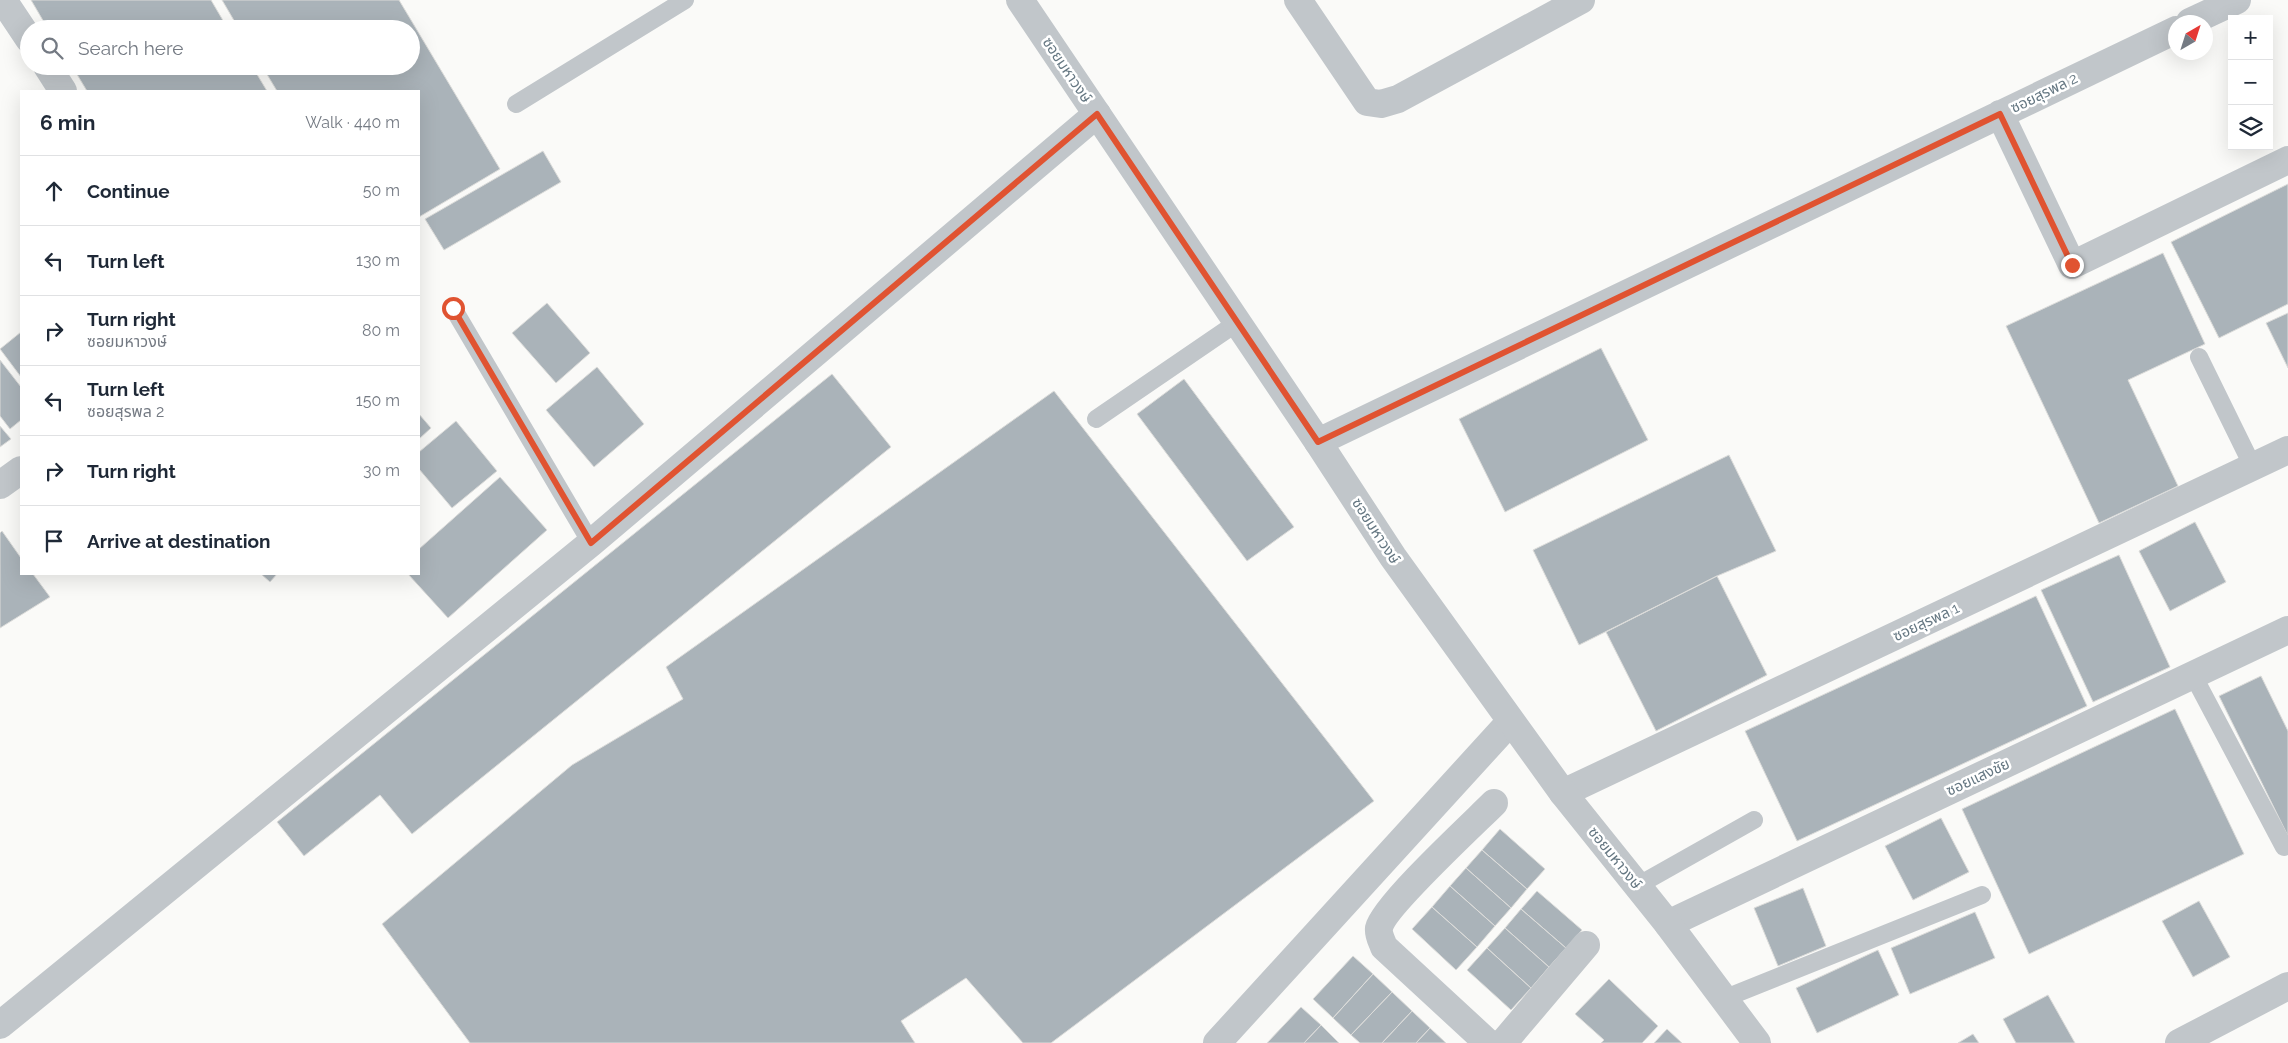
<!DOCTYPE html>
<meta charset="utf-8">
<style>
body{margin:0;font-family:Raleway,"Noto Sans Thai",sans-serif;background:#f2f2f3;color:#1f2937}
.controls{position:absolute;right:15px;top:15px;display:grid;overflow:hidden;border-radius:0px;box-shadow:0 5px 20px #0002}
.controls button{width:45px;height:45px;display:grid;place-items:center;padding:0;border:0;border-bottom:1px solid #e0e1e3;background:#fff;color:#1f2937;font:25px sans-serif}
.compass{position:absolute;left:2168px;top:15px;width:45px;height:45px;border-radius:50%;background:#fff;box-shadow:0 5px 20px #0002;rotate:39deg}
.stop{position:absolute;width:15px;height:15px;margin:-11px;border:4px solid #e05331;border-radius:50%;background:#fff}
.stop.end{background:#e05331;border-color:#fff;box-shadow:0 1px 5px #0008}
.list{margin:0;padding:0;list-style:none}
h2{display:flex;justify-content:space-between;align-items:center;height:65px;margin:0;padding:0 20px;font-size:21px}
h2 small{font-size:16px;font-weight:400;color:#747a83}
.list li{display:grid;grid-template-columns:32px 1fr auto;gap:15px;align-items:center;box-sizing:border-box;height:70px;padding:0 20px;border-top:1px solid #e0e1e3}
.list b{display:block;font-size:19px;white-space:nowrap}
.list p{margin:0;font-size:16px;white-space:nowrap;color:#747a83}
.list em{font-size:16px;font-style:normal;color:#747a83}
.icon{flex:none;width:28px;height:28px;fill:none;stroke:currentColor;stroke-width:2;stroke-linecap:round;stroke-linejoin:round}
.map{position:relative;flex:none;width:2288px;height:1043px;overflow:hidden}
.search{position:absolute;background:#fff;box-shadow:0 5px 20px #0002;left:20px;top:20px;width:400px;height:55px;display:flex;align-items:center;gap:12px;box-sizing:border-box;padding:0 18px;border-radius:28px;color:#747a83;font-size:19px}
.panel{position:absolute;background:#fff;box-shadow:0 5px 20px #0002;left:20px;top:90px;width:400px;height:485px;border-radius:0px}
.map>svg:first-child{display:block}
.building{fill:#aab3b9;stroke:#dcdcda}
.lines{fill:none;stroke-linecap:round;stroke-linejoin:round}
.service{stroke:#c1c6ca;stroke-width:18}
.minor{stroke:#c1c6ca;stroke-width:28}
.tertiary{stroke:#c1c6ca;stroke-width:28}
.route{stroke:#e05331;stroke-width:6}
.labels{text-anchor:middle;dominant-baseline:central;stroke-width:5;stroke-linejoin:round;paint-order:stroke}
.street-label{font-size:15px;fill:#657782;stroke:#fff}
</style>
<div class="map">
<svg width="2288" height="1043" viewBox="0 0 2288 1043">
<rect width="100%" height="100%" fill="#fafaf8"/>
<path class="building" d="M31,0h180l17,29h-180z
M222,0h177l101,169 -81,48v-126h-142l-15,-25h149v-37h-172z
M72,66h180l15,25h-180z
M543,151l18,31 -117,68 -19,-31z
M2288,184v120l-69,34 -48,-96z
M2163,253l42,91 -77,36 50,106 -79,37 -93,-197z
M547,303l43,50 -34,30 -44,-50z
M2288,313v55l-22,-45z
M21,332v45l-21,-28z
M1601,348l47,92 -143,72 -46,-93z
M0,360l21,27v33l-11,9 -10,-13z
M597,367l47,57 -50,43 -48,-57z
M832,374l59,73 -479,387 -32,-39 -76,61 -27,-34z
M1184,379l110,148 -47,34 -110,-147z
M1054,391l320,410 -323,242h-28l-57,-65 -65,43 14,22h-445l-88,-119 190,-159 111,-66 -17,-32z
M419,414l12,14 -12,11z
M456,421l41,50 -45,37 -33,-39v-17z
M0,426l11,13 -11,8z
M1729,455l47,96 -59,25 -138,69 -46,-95z
M500,477l47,53 -99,88 -40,-44h11v-25z
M2195,522l31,60 -56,29 -31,-60z
M2,531l19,27v16h12l17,23 -50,31v-95z
M2119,555l51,112 -77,35 -52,-112z
M261,574h16l-7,8z
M1717,576l50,99 -111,56 -50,-99z
M2036,596l51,110 -290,135 -52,-110z
M2261,676l27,55v105l-69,-140z
M2175,709l69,145 -215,100 -67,-145z
M1941,818l28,54 -56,28 -28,-54z
M1500,829l45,40 -18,20 -45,-39z
M1482,850l45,39 -16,19 -45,-40z
M1466,868l45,40 -16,18 -45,-40z
M1450,886l45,40 -18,21 -45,-40z
M1803,888l23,58 -48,20 -24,-58z
M1537,891l45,39 -16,18 -45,-39z
M2199,901l31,56 -37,20 -31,-56z
M1432,907l45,40 -21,23 -44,-41z
M1521,909l45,39 -17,19 -44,-39z
M1975,912l20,46 -85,36 -19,-46z
M1505,928l44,39 -18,21 -44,-40z
M1487,948l44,40 -20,22 -44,-40z
M1878,950l21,45 -82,38 -21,-45z
M1353,956l20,18 -40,44 -20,-19z
M1373,974l19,18 -41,43 -18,-17z
M1609,979l49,47 -16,17h-41l3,-3 -29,-26z
M1392,992l20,19 -30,32h-22l-9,-8z
M2048,995l27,48h-59l-13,-24z
M1301,1007l20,18 -17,18h-37z
M1412,1011l18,17 -14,15h-34z
M1321,1025l18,18h-35z
M1430,1028l16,15h-30z
M1667,1029l15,14h-28z
M1973,1034l6,9h-21z"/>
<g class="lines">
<path class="service" d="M516,104l169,-104
M453,308l138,235
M2199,357l54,110
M1096,419l142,-97
M2193,675l91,172
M1637,886l117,-66
M1723,999l259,-104"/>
<path class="minor" d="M3,0l26,39
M1298,0l69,102 14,2 17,-5 183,-99
M2190,22l47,-22
M47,66l16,25
M2000,114l72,151 216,-105
M1318,442l858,-412
M0,485l21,-15
M1563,793l725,-343
M1668,924l620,-294
M0,1025l591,-482 506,-429
M1217,1043l293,-321
M1488,1043l-104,-96c-2,-6 -6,-12 -5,-19 4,-21 95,-105 115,-125
M1503,1043l83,-98
M2179,1043l109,-57"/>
<path class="tertiary" d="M1020,0l298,442 75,115 170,236 105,131 89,119"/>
</g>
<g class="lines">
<path class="route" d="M453,308l138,235 506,-429 221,328 682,-328 72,151"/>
</g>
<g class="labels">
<g class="street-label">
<text transform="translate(1067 70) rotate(56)">ซอยมหาวงษ์</text>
<text transform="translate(2044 93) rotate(-26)">ซอยสุรพล 2</text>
<text transform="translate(1376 531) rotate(57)">ซอยมหาวงษ์</text>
<text transform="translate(1926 622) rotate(-25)">ซอยสุรพล 1</text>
<text transform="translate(1978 777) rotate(-25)">ซอยแสงชัย</text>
<text transform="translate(1615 858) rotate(51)">ซอยมหาวงษ์</text>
</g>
</g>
</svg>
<div class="controls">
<button>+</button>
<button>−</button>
<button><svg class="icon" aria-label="layers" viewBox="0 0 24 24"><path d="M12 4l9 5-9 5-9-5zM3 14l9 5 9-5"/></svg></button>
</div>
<svg class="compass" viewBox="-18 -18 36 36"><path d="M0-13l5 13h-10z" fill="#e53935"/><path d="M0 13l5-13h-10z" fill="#747a83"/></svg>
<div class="stop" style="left:453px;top:308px"></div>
<div class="stop end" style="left:2072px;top:265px"></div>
<div class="search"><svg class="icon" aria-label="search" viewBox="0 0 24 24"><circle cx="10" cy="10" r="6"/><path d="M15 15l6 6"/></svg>Search here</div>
<section class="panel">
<h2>6 min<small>Walk · 440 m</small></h2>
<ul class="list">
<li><svg class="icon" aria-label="ahead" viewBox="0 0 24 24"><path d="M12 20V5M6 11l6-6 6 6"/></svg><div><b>Continue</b></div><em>50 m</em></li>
<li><svg class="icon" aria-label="left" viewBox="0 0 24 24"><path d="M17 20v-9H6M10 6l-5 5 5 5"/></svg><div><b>Turn left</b></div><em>130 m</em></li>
<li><svg class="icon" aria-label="right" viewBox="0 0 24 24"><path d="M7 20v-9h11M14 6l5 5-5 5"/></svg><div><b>Turn right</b><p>ซอยมหาวงษ์</p></div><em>80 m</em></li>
<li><svg class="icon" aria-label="left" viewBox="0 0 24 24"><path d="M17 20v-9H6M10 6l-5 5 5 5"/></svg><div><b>Turn left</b><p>ซอยสุรพล 2</p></div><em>150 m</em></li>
<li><svg class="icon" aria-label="right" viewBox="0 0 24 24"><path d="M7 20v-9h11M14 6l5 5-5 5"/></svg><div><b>Turn right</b></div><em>30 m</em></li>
<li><svg class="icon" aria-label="arrive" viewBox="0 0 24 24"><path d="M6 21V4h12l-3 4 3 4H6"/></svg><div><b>Arrive at destination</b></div></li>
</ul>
</section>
</div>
